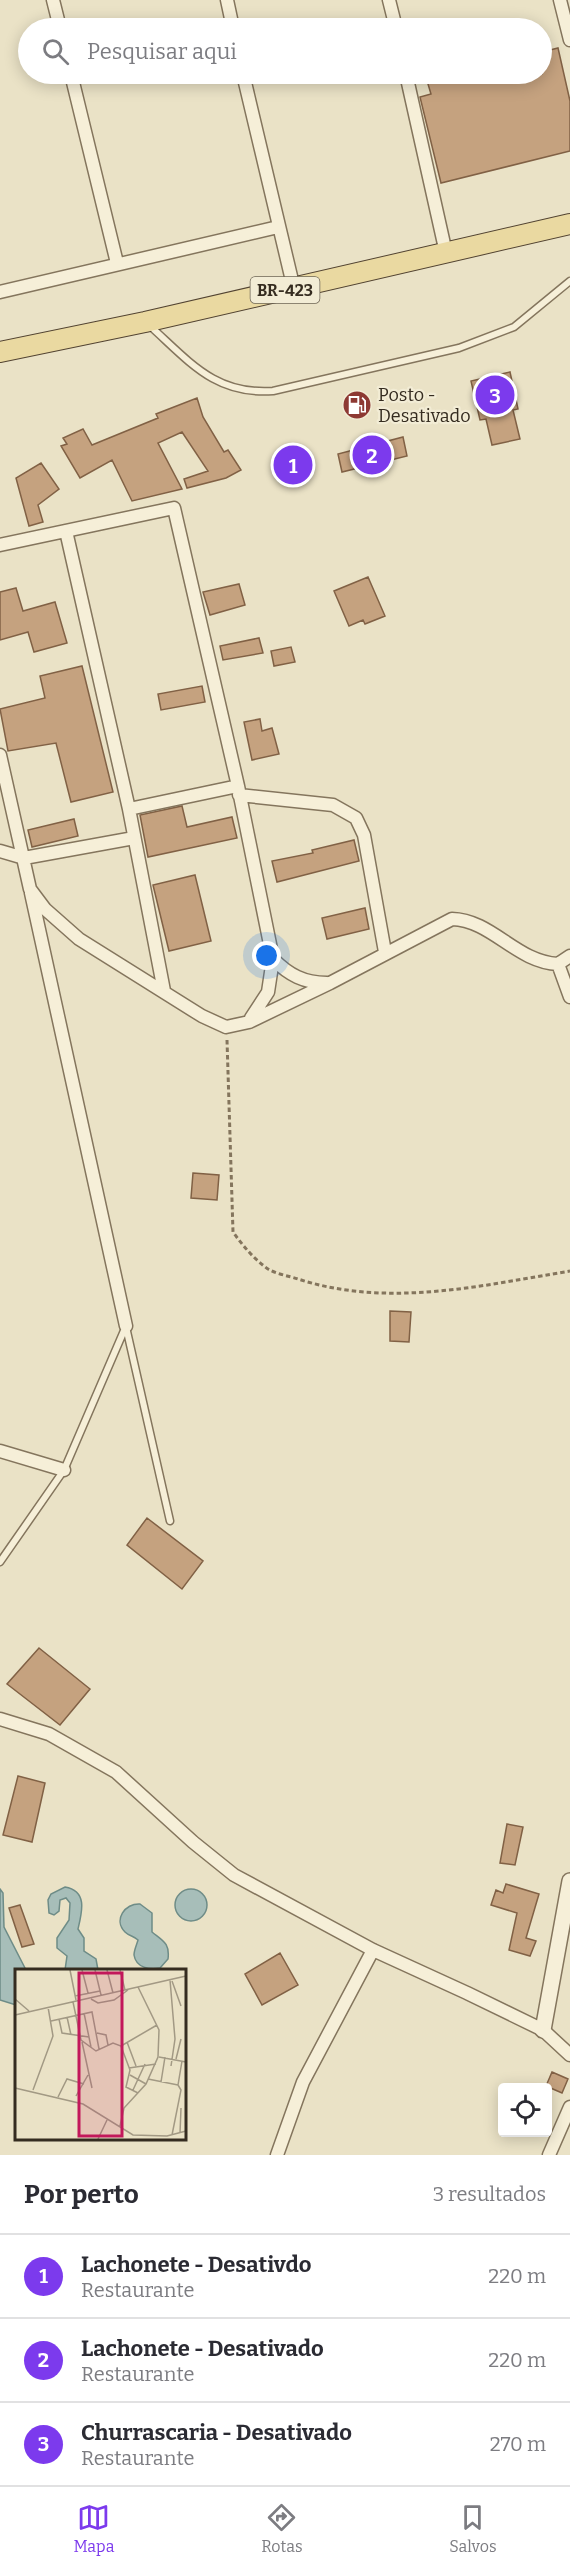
<!DOCTYPE html>
<html lang="pt">
<style>
body{margin:0;font-family:Bitter,serif;background:#f7f7f7;color:#2b2b33}
.controls{position:absolute;right:18px;bottom:18px;display:grid;overflow:hidden;border-radius:6px;box-shadow:0 3px 15px #0003}
.controls button{width:54px;height:54px;display:grid;place-items:center;padding:0;border:0;border-bottom:2px solid #e1e1e2;background:#fff;color:#2b2b33;font:30px sans-serif}
.you{position:absolute;left:267px;top:956px;width:21px;height:21px;margin:-15px;border:4px solid #fff;border-radius:50%;background:#1a73e8;box-shadow:0 0 0 9px #1a73e833}
.badge{display:grid;place-items:center;width:39px;height:39px;border-radius:50%;background:#7c3aed;color:#fff;font-size:20px;font-weight:700}
.pin{position:absolute;translate:-50% -50%;border:3px solid #fff;box-shadow:0 2px 6px #0006}
.list{margin:0;padding:0;list-style:none}
h2{display:flex;justify-content:space-between;align-items:center;height:78px;margin:0;padding:0 24px;font-size:26px}
h2 small{font-size:20px;font-weight:400;color:#7c7c81}
.list li{display:grid;grid-template-columns:39px 1fr auto;gap:18px;align-items:center;box-sizing:border-box;height:84px;padding:0 24px;border-top:2px solid #e1e1e2}
.list b{display:block;font-size:22px;white-space:nowrap}
.list p{margin:0;font-size:20px;white-space:nowrap;color:#7c7c81}
.list em{font-size:20px;font-style:normal;color:#7c7c81}
.icon{flex:none;width:33px;height:33px;fill:none;stroke:currentColor;stroke-width:2;stroke-linecap:round;stroke-linejoin:round}
.map{position:relative;flex:none;width:570px;height:2155px;overflow:hidden}
.search{position:absolute;background:#fff;box-shadow:0 3px 15px #0003;left:18px;right:18px;top:18px;height:66px;display:flex;align-items:center;gap:15px;box-sizing:border-box;padding:0 21px;border-radius:33px;color:#7c7c81;font-size:22px}
.sheet{height:330px;background:#fff}
nav{display:flex;justify-content:space-around;align-items:center;box-sizing:border-box;height:84px;border-top:2px solid #e1e1e2;background:#fff;font-size:16px;color:#7c7c81}
nav a{display:grid;justify-items:center;gap:3px}
nav .on{color:#7c3aed}
.map>svg:first-child{display:block}
.water{fill:#a7beb9;stroke:#6e8c87;stroke-width:1.5}
.building{fill:#c5a27f;stroke:#816145;stroke-width:1.5}
.lines{fill:none;stroke-linecap:round;stroke-linejoin:round}
.service-casing{stroke:#84755d;stroke-width:9}
.minor-casing{stroke:#84755d;stroke-width:15}
.tertiary-casing{stroke:#84755d;stroke-width:18}
.primary-casing{stroke:#524331;stroke-width:22}
.path{stroke:#84755d;stroke-width:3;stroke-dasharray:4.5 3;stroke-linecap:butt}
.service{stroke:#f6efd8;stroke-width:6}
.minor{stroke:#f6efd8;stroke-width:12}
.tertiary{stroke:#f6efd8;stroke-width:15}
.primary{stroke:#ead9a1;stroke-width:20}
.labels{text-anchor:middle;dominant-baseline:central;stroke-width:4.5;stroke-linejoin:round;paint-order:stroke}
.shield{fill:#f2ecd5;stroke:#6e6656;stroke-width:1.5}
.shield-label{font-size:16px;font-weight:bold;fill:#352c20}
.poi-label{font-size:18px;fill:#352c20;stroke:#f2ecd5;text-anchor:start}
.inset-road{fill:none;stroke:#a29984;stroke-width:1.5}
.view{fill:#c2185b;fill-opacity:0.15;stroke:#c2185b;stroke-width:3}
.inset-edge{fill:none;stroke:#352c20;stroke-width:3}
</style>
<div class="map">
<svg width="570" height="2155" viewBox="0 0 570 2155">
<rect width="100%" height="100%" fill="#eae2c6"/>
<path class="water" d="M65,1887c23,4 17,25 13,42l6,9v13l12,8 2,11h-33l2,-14 -10,-8v-10l12,-18 1,-17 -4,-5 -6,2 -1,11 -5,4 -5,-2 -1,-13 3,-6z
M175 1905a16 16 0 1 1 32 0a16 16 0 1 1-32 0Z
M0,1889l3,4 1,34 22,43h-10v35l-16,-5z
M140,1904l12,9v19c11,9 18,11 16,27l-8,9c-10,2 -24,0 -26,-13 0,-5 3,-11 4,-15 -4,-4 -9,-4 -13,-8 -12,-12 0,-29 15,-28z"/>
<path class="building" d="M558,48l12,53v50l-129,32 -21,-86 11,-3 -6,-20h117v-22z
M510,372l8,37 -5,1 7,29 -28,6 -6,-26 -6,1 -9,-39z
M197,398l6,19 21,35 4,-2 13,20 -15,8 -39,10 -3,-9 24,-8 -26,-39 -24,11 24,46 -50,12 -20,-41 -32,18 -19,-32 6,-2 -4,-6 20,-9 9,16 66,-27 -2,-4z
M403,437l4,19 -65,16 -4,-18z
M293,447l20,11 -13,22 -27,-17 9,-14 8,4z
M41,463l18,26 -21,16 5,17 -14,4 -13,-48z
M368,577l17,39 -20,8 -2,-4 -14,6 -15,-35z
M239,584l6,21 -35,10 -7,-23z
M16,588l7,23 32,-9 12,41 -33,9 -6,-20 -28,8v-48z
M259,638l4,15 -40,7 -3,-14z
M291,647l4,15 -21,4 -3,-15z
M82,666l31,126 -42,10 -15,-59 -48,8 -8,-42 45,-11 -5,-22z
M202,686l3,16 -44,8 -3,-16z
M260,719l2,12 10,-3 7,26 -27,6 -8,-38z
M182,806l5,21 45,-10 5,21 -89,19 -8,-42z
M74,819l4,17 -46,11 -4,-17z
M354,840l5,21 -82,21 -5,-21 41,-8 -1,-3z
M195,875l16,66 -42,10 -16,-66z
M365,908l4,21 -42,10 -5,-21z
M193,1173l26,2 -2,25 -26,-2z
M390,1311l21,1 -2,30 -19,-1z
M147,1518l56,43 -21,28 -55,-44z
M39,1648l51,41 -30,36 -53,-41z
M18,1776l27,7 -13,59 -29,-7z
M507,1824l16,3 -8,38 -15,-2z
M506,1884l33,10 -13,44 10,3 -6,15 -21,-6 8,-37 -26,-8 5,-15 7,3z
M20,1905l14,39 -12,3 -13,-39z
M280,1953l18,32 -36,20 -17,-31z
M552,2072l16,7 -6,14 -16,-7z"/>
<g class="lines">
<g class="service-casing">
<path id="service" d="M150,326c40,36 65,69 123,65l186,-43 55,-21 56,-46
M126,1327l44,194
M0,1562l64,-92 62,-144"/>
</g>
<g class="minor-casing">
<path id="minor" d="M53,0l7,28
M227,0l6,28
M389,0l7,28
M560,0l10,40
M71,74l46,189
M243,74l51,215
M406,74l40,179
M0,292l278,-65
M66,531l63,278 35,182
M0,545l174,-37 64,278 35,173 -5,33 -17,26
M0,755l30,134 15,20 34,30 123,77 24,11 23,-5 81,-39 122,-64c40,1 64,43 106,45l12,33
M239,795l94,10 23,13 8,17 21,117
M129,809l109,-23
M0,851l24,7 110,-20
M31,893l95,433
M273,959c16,16 31,24 54,24
M558,964l12,-8
M0,1451l64,19
M0,1719l49,15 67,38 77,70 41,33 139,75 94,43 76,37 27,25
M277,2155l26,-73 70,-132
M549,2155l21,-48"/>
</g>
<g class="tertiary-casing">
<path id="tertiary" d="M543,2030l27,-149"/>
</g>
<g class="primary-casing">
<path id="primary" d="M0,352l145,-30 425,-98"/>
</g>
<path class="path" d="M227,1040l6,192c10,14 21,27 35,37 8,5 21,7 30,10 89,29 182,7 272,-8"/>
<use href="#service" class="service"/>
<use href="#minor" class="minor"/>
<use href="#tertiary" class="tertiary"/>
<use href="#primary" class="primary"/>
</g>
<defs>
<g id="fuel-disc" transform="scale(1.5)"><circle r="9.5" fill="#8d3933" stroke="#f2ecd5"/><path d="M-5.5-6h7V0h2V4h1.3V-2.5L3-4.5l.8-.8L6-3V5H2.5V1h-1V6h-7ZM-4.2-4.7v3.2H.2V-4.7Z" fill="#fff"/></g>
</defs>
<g fill-rule="evenodd">
<use href="#fuel-disc" x="357" y="405"/>
</g>
<g class="labels">
<rect class="shield" x="250.5" y="277" width="69" height="26" rx="4.5"/>
<g class="shield-label">
<text x="285" y="290">BR-423</text>
</g>
<g class="poi-label">
<text x="378" y="395">Posto -<tspan x="378" dy="21">Desativado</tspan></text>
</g>
</g>
<g transform="translate(15 1969)">
<rect width="171" height="171" fill="#eae2c6"/>
<path class="inset-road" d="M55,1l6,30M67,1l6,23M80,1l6,25M92,1l6,23M105,1l5,20M155,11l5,59 -4,27M157,12l9,25M60,27l25,-5M0,30l14,12M76,30l7,4 16,-3 14,-10M58,33l8,38 15,11 17,-8 8,3 9,24 -4,17 12,6M69,44l7,34M0,46l171,-39M52,48l4,18M44,50l3,14 27,4M36,52l41,-9 7,37M82,64l9,2 2,10M67,73l10,46M112,73l9,24M106,77l36,-21M144,88l27,5M161,90l5,-20M114,99l27,-4M115,106l16,9M133,110l30,6M146,113l4,-25M0,119l68,16 50,31 34,1 19,-5M18,121l20,-54 -5,-29M118,121l12,-26M61,127l12,-21M43,128l9,-18 17,5M105,157l4,-18 22,-24 12,-27 1,-27 -21,-43M165,164l1,-25M157,166l9,-45 -3,-5 4,-24M83,170l9,-19"/>
<path class="view" d="M64,4h43v163h-43z"/>
<rect width="171" height="171" class="inset-edge"/>
</g>
</svg>
<div class="controls">
<button><svg class="icon" aria-label="locate" viewBox="0 0 24 24"><circle cx="12" cy="12" r="6"/><path d="M12 2v4M12 18v4M2 12h4M18 12h4"/></svg></button>
</div>
<div class="you"></div>
<div class="pin badge" style="left:293px;top:465px">1</div>
<div class="pin badge" style="left:372px;top:455px">2</div>
<div class="pin badge" style="left:495px;top:395px">3</div>
<div class="search"><svg class="icon" aria-label="search" viewBox="0 0 24 24"><circle cx="10" cy="10" r="6"/><path d="M15 15l6 6"/></svg>Pesquisar aqui</div>
</div>
<section class="sheet">
<h2>Por perto<small>3 resultados</small></h2>
<ul class="list">
<li><span class="badge">1</span><div><b>Lachonete - Desativdo</b><p>Restaurante</p></div><em>220 m</em></li>
<li><span class="badge">2</span><div><b>Lachonete - Desativado</b><p>Restaurante</p></div><em>220 m</em></li>
<li><span class="badge">3</span><div><b>Churrascaria - Desativado</b><p>Restaurante</p></div><em>270 m</em></li>
</ul>
</section>
<nav>
<a class="on"><svg class="icon" aria-label="map" viewBox="0 0 24 24"><path d="M3 6l6-2 6 2 6-2v14l-6 2-6-2-6 2zM9 4v14M15 6v14"/></svg>Mapa</a>
<a><svg class="icon" aria-label="directions" viewBox="0 0 24 24"><path d="M12 3l9 9-9 9-9-9zM9 14v-3h6M13 9l2 2-2 2"/></svg>Rotas</a>
<a><svg class="icon" aria-label="saved" viewBox="0 0 24 24"><path d="M7 4h10v16l-5-4-5 4z"/></svg>Salvos</a>
</nav>
